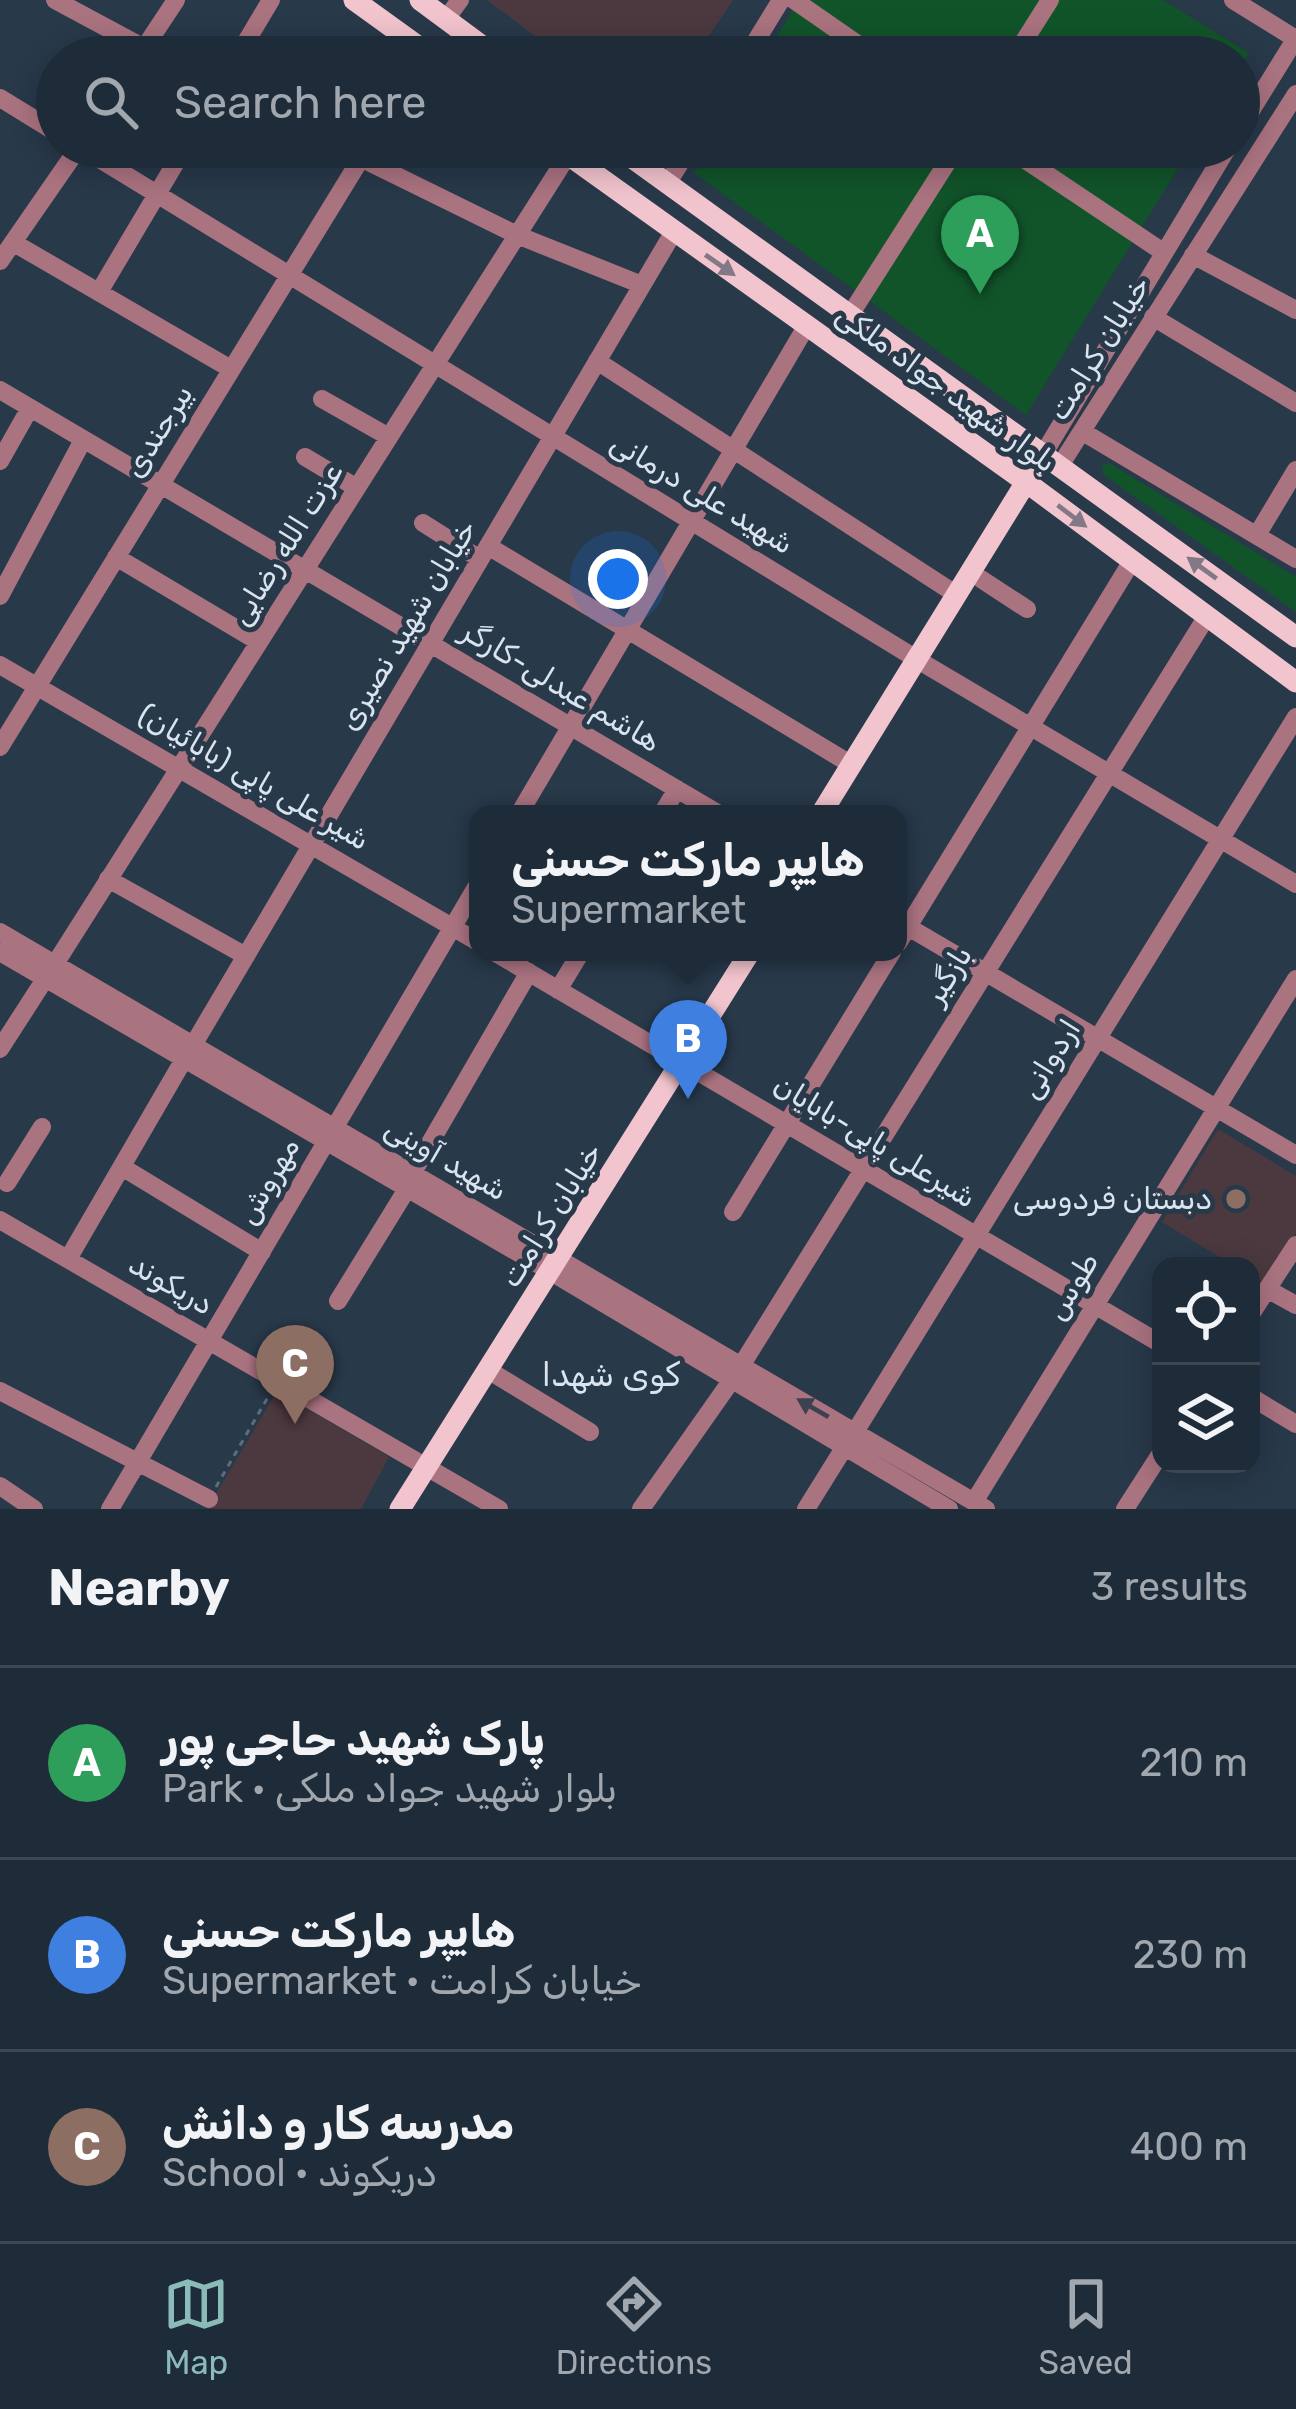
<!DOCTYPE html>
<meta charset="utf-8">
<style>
body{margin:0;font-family:Rubik,"Noto Sans Arabic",sans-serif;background:#263340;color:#f1f3f6}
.controls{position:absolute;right:36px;bottom:36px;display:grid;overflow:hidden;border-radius:24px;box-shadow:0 6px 30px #0003}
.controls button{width:108px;height:108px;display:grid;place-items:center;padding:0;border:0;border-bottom:3px solid #3c4753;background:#1e2b38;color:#f1f3f6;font:60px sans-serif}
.you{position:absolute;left:618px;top:579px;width:42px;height:42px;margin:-30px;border:9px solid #fff;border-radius:50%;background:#1a73e8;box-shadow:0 0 0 18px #1a73e833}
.badge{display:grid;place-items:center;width:78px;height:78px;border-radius:50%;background:#8bbbb9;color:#fff;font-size:39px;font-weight:700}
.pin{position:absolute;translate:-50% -99px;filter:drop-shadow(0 3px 6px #0008)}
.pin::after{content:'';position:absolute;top:63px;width:42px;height:36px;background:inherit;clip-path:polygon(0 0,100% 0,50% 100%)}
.popup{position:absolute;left:469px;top:805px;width:438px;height:156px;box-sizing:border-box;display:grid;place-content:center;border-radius:24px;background:#1e2b38;filter:drop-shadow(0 3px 9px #0005);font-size:39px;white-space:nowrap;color:#a1a7ae}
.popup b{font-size:45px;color:#f1f3f6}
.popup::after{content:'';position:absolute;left:50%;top:100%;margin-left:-24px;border:24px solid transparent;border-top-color:#1e2b38}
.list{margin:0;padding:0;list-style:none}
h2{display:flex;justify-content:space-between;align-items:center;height:156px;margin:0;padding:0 48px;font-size:51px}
h2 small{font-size:39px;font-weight:400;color:#a1a7ae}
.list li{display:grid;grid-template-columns:78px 1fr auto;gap:36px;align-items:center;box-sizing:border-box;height:192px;padding:0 48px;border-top:3px solid #3c4753}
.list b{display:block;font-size:45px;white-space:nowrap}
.list p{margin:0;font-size:39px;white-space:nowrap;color:#a1a7ae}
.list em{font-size:39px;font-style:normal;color:#a1a7ae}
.icon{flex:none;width:66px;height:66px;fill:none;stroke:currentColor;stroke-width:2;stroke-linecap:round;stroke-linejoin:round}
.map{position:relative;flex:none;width:1296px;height:1509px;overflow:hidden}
.search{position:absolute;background:#1e2b38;box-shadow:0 6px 30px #0003;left:36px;right:36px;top:36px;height:132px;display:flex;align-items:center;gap:30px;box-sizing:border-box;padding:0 42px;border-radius:66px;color:#a1a7ae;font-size:45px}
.sheet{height:732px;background:#1e2b38}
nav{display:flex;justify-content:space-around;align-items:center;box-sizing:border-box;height:168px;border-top:3px solid #3c4753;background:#1e2b38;font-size:33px;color:#a1a7ae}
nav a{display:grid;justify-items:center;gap:6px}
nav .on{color:#8bbbb9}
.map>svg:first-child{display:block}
.education{fill:#4c3940}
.green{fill:#11542a}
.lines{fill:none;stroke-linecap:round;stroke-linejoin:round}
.path{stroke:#5e6d7d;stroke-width:3;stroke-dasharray:6 6;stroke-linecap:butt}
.minor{stroke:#aa7380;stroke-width:18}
.major{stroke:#f2c4ce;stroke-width:21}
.oneway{fill:#837885}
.oneway2{fill:#3c4252}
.education-dot{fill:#8d6e63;stroke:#28394a;stroke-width:4.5}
.labels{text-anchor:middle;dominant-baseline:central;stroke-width:10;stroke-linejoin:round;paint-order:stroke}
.street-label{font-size:30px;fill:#d9e4ef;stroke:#28394a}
.poi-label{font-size:30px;fill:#d9e4ef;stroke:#28394a;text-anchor:end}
.neighbourhood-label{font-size:33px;fill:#d9e4ef;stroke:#28394a}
</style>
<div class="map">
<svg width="1296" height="1509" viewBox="0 0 1296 1509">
<rect width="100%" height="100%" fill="#28394a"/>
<path class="education" d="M487,0h246l-38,57h-132z
M1218,1129l78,47v57l-33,51 -12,-8v-10h-17l-72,-44z
M277,1391l112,66 -28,52h-154z"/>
<path class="green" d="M799,0h364l86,53 -10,16v-12h-475z
M709,147h482l-165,268 -332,-242z
M1109,463l187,114v35l-193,-138 -1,-9z"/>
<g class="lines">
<path class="path" d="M216,1487l52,-90"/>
<path class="minor" d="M55,0l106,57
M794,0l82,57
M1233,0l63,39
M446,19l14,-19
M139,56l37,-56
M237,57l34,-57
M746,57l35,-57
M1014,57l36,-57
M0,98l57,35
M1239,130l57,-92
M80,147l848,519 368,218
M338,147l179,88 125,50
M1006,147l157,105
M667,184l23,-37
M14,243l217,126
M1193,255l103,55
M0,261l79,-114
M99,292l86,-145
M850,315l107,-168
M1153,317l143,86
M597,361l360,234
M0,390l719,424
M322,399l67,38
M1083,432l213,127
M1044,453l184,-306
M305,457l52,31
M0,461l30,-53
M1061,464l235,-370
M423,523l57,36
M1257,535l39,-65
M488,546l364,219
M116,557l143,85
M981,579l46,30
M0,596l83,-156
M0,665l478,277
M0,747l368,-600
M519,814l288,-489
M662,814l15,-25
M108,879l138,77
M898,921l398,234
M0,932l986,577
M898,943l234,-382
M0,952l541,314 408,243
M494,952l667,392
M55,964l513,-809
M558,990l23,-38
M192,1047l481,-814
M0,1049l45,-70
M122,1167l140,85
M412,1174l117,-202
M7,1183l35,-56
M733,1212l159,-260
M0,1220l499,289
M68,1259l115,-198
M1267,1289l29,16
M338,1301l69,-112
M1251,1314l45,-69
M741,1366l466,-750
M488,1370l102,62
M0,1391l209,108
M1251,1397l45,27
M855,1432l441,-715
M0,1486l34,23
M974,1502l322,-523
M110,1509l368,-625
M641,1509l90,-128
M806,1509l38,-61
M1125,1509l36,-56"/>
<path class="major" d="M354,0l79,57
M420,0l77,57
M557,147l469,335 270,200
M617,147l679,490
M821,814l223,-361
M400,1509l350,-557"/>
</g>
<defs><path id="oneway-solid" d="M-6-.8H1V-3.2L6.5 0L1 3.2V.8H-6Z" transform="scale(3)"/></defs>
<g class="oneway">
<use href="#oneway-solid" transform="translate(720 265) rotate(35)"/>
<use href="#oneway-solid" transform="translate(1072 516) rotate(37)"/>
<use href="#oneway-solid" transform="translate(1202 568) rotate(-144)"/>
</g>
<use class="oneway2" href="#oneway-solid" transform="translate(813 1408) rotate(-150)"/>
<circle class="education-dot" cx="1236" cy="1199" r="12"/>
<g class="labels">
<g class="street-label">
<text transform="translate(1099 348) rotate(-58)">خیابان کرامت</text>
<text transform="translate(946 388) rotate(36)">بلوار شهید جواد ملکی</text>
<text transform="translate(158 431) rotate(-58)">بیرجندی</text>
<text transform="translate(702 493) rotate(31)">شهید علی درمانی</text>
<text transform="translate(286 544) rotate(-58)">عزت الله رضایی</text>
<text transform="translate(407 625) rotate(-59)">خیابان شهید نصیری</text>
<text transform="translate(561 686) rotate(31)">هاشم عبدلی-کارگر</text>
<text transform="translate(254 777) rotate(30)">شیر علی پاپی (بابائیان)</text>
<text transform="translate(948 975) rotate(-58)">بازگیر</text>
<text transform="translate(1050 1059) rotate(-58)">اردوانی</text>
<text transform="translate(875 1141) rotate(31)">شیرعلی پاپی-بابایان</text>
<text transform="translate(446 1159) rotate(30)">شهید آوینی</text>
<text transform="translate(268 1181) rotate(-60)">مهروش</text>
<text transform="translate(551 1215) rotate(-58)">خیابان کرامت</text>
<text transform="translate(171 1284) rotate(30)">دریکوند</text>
<text transform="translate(1072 1286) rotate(-58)">طوس</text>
</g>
<g class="poi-label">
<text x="1212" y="1199">دبستان فردوسی</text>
</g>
<g class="neighbourhood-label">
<text x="611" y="1374">کوی شهدا</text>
</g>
</g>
</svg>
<div class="controls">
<button><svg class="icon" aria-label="locate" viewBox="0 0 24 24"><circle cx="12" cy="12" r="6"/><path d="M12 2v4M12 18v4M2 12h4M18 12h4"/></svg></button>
<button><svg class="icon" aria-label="layers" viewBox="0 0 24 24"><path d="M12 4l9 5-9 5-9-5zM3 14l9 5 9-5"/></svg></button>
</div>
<div class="you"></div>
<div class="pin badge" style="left:980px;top:294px;background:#2e9e5b">A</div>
<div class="pin badge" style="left:688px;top:1099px;background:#3f7fe0">B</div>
<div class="popup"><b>هایپر مارکت حسنی</b>Supermarket</div>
<div class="pin badge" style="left:295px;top:1424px;background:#8d6e63">C</div>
<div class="search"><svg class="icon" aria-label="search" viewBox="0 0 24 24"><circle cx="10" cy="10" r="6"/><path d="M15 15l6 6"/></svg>Search here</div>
</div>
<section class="sheet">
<h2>Nearby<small>3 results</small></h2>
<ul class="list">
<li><span class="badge" style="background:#2e9e5b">A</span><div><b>پارک شهید حاجی پور</b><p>Park · بلوار شهید جواد ملکی</p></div><em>210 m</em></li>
<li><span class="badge" style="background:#3f7fe0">B</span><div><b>هایپر مارکت حسنی</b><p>Supermarket · خیابان کرامت</p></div><em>230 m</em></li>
<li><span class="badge" style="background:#8d6e63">C</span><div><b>مدرسه کار و دانش</b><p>School · دریکوند</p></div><em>400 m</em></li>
</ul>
</section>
<nav>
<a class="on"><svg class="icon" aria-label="map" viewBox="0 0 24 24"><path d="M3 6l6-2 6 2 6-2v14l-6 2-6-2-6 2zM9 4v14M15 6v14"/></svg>Map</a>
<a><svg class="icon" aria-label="directions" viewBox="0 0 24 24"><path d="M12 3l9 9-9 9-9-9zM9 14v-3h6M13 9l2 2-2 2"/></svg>Directions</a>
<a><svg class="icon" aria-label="saved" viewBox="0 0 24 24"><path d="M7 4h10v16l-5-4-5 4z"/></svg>Saved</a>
</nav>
